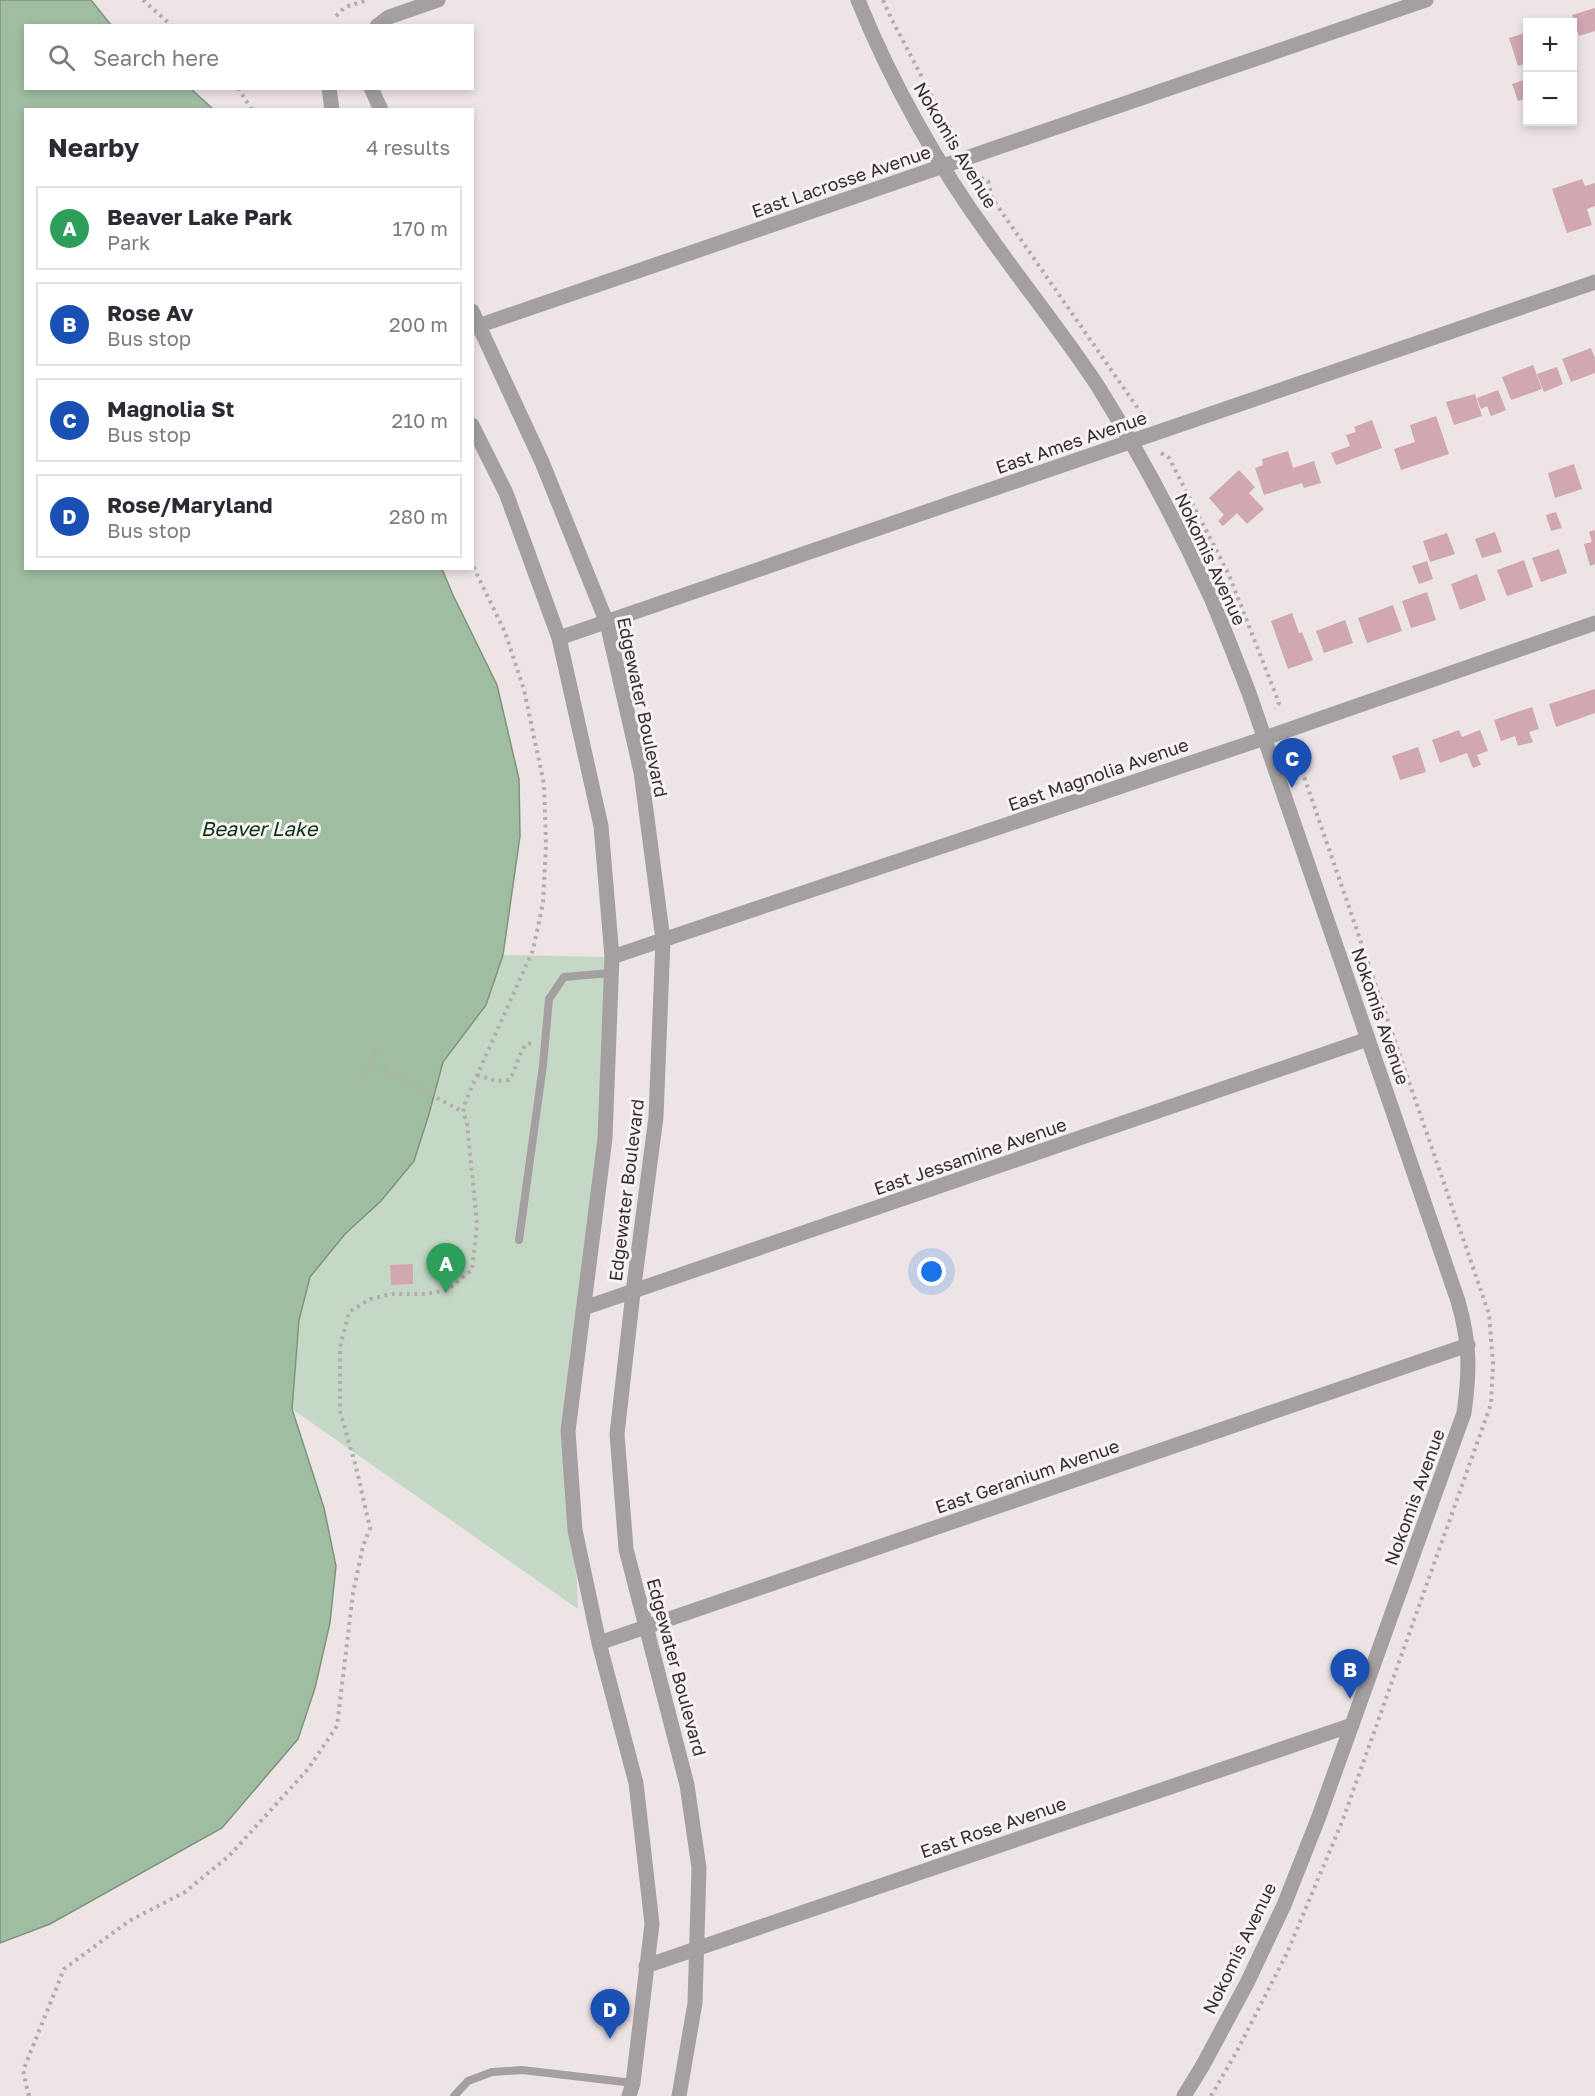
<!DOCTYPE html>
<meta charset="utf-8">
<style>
body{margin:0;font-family:"Golos Text",sans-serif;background:#f7f7f7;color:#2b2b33}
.controls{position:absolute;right:18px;top:18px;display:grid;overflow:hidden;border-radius:0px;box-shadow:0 3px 9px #0003}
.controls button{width:54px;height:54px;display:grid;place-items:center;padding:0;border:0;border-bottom:2px solid #e1e1e2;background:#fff;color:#2b2b33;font:30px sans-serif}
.you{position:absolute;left:932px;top:1272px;width:21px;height:21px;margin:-15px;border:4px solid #fff;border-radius:50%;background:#1a73e8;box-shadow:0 0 0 9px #1a73e833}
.badge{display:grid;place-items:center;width:39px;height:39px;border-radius:50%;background:#137b30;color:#fff;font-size:20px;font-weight:700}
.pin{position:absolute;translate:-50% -50px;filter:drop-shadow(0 2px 3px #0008)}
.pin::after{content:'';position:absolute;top:32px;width:21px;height:18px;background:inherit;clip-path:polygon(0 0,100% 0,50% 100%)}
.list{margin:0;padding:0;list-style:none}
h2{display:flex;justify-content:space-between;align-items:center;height:78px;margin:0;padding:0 24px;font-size:26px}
h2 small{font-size:20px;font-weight:400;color:#7c7c81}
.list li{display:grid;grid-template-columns:39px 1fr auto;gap:18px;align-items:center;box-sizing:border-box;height:84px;margin:0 12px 12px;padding:0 12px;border:2px solid #e1e1e2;border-radius:0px}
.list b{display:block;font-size:22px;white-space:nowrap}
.list p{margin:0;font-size:20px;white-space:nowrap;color:#7c7c81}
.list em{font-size:20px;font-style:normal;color:#7c7c81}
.icon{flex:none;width:33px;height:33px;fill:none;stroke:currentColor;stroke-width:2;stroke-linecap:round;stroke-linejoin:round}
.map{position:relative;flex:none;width:1595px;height:2096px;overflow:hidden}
.search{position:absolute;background:#fff;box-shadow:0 3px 9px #0003;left:24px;top:24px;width:450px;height:66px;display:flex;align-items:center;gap:15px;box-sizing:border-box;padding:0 21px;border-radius:0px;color:#7c7c81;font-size:22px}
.panel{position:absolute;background:#fff;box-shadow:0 3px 9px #0003;left:24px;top:108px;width:450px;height:462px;border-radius:0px}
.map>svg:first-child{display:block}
.green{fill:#c5d8c6}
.water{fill:#9fbda1;stroke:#7f937f;stroke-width:1.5}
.building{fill:#d1a7b0}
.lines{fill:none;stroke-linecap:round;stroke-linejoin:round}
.path{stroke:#b4adae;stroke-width:4;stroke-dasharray:3 4.5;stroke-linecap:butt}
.lane{stroke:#a4a0a1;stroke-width:8}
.street{stroke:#a4a0a1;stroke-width:15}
.labels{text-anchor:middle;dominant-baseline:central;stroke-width:6;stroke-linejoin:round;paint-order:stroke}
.street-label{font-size:18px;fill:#333030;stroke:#faf1f3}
.water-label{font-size:20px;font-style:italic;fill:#03340f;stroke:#faf1f3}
</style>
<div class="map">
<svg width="1595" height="2096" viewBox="0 0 1595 2096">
<rect width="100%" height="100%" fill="#ede4e6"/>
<path class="green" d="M503,955l109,2 -7,181 -37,293 7,99 3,79 -286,-200 7,-89 11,-43 35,-43 36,-33 48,-87 14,-52 43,-57z"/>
<path class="water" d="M0,0h91l20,25 -85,1v62l165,1 22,20 -187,1v458l416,1 11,26 44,90 22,94 1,57 -17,119 -17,50 -43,57 -14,52 -15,47 -33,40 -36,33 -35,43 -11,43 -7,89 32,99 12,58 -6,57 -15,65 -17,51 -76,89 -172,96 -50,19z"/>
<path class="building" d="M1595,8v23l-16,5 -7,-21z
M1528,32v31l-10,3 -9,-28z
M1524,80l4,11v7l-10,3 -6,-17z
M1582,179l3,7 10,-3v23l-8,3 5,16 -25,8 -15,-44z
M1591,348l4,10v15l-24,9 -9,-23z
M1533,365l9,24 -31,11 -9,-23z
M1557,367l6,17 -19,8 -7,-18z
M1498,390l8,20 -15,6 -4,-10 -6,3 -4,-11z
M1475,394l7,22 -28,9 -8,-23z
M1436,416l13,38 -48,16 -7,-21 21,-7 -5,-17z
M1372,420l10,28 -46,17 -5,-12 19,-7 -4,-11 10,-3 -2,-5z
M1288,451l5,17 21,-7 7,22 -17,5 -2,-5 -38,12 -9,-27 8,-3 -1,-6z
M1574,464l8,25 -27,9 -7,-25z
M1239,470l16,17 -6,6 15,16 -17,15 -10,-11 -14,13 -5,-5 6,-6 -15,-17z
M1556,512l6,16 -11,3 -5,-16z
M1595,530v34l-5,2 -6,-22 8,-2 -3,-10z
M1495,532l7,20 -20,6 -7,-19z
M1447,533l8,21 -25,8 -7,-21z
M1559,549l8,24 -26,9 -9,-24z
M1524,560l9,27 -26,9 -10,-26z
M1427,561l6,18 -14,5 -7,-18z
M1477,574l9,26 -26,10 -9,-26z
M1427,592l9,28 -25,8 -9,-27z
M1393,605l9,26 -35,12 -9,-25z
M1292,613l7,20 3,-1 11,28 -25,9 -17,-48z
M1345,620l8,23 -29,10 -8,-22z
M1595,689v24l-39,14 -7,-23z
M1532,707l7,22 -10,3 4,10 -15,4 -3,-10 -14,5 -7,-21z
M1459,730l3,7 18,-7 8,21 -11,4 4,10 -8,3 -6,-15 -27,10 -8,-23z
M1418,747l8,25 -26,8 -8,-24z
M413,1264v20l-22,1 -1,-20z"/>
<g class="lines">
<path class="path" d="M143,0l29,26
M883,0l8,18 55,105 7,7 -2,10
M336,16l9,-9 23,-7
M238,88l14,22
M974,175l14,6 4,17 149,215v8
M1161,453l8,5 60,117 50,128 -4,6
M371,1062l92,50
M364,1075l14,-27
M477,1075l19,6 13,-1c8,-12 9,-25 17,-36l8,-1
M29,2096l-6,-25 41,-102 65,-48 56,-29 44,-36 79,-87 29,-43 16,-133 10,-47 7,-18 -14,-61 -16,-56v-64l9,-35 21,-13 22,-5h34l21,-4 25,-20 5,-45 -10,-102 -4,-11 3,-12 67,-150 10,-47 3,-58 -2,-61 -20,-94 -19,-58 -33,-68
M1211,2096l26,-45 50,-98 55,-131 149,-418 2,-40 -4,-50 -189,-549 -2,-14 -7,-4"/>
<path class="lane" d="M519,1240l24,-175 6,-66 15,-22 47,-4
M454,2096l14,-15 24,-9 30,-2 111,13"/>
<path class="street" d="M858,0c32,80 81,168 132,237 36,51 75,99 109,151 42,68 80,139 113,212 13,31 25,62 37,93l209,608c12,42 12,69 6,112l-146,406 -34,86 -37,78 -44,82 -19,31
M377,26l12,-9 49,-17
M329,88l3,22
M371,88l10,22
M472,311l70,151 65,161 34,149 22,168 -7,177 -23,176 -16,141 9,115 61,236 12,83 -4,135 -16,93
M472,328l954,-328
M472,425l34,68 53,145 42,188 11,131 -7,181 -37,293 7,99 24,113 37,140 16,141 -19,159 -4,13
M559,638l1036,-356
M612,957l653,-219 330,-115
M584,1308l784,-269
M599,1643l869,-298
M646,1966l706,-241"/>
</g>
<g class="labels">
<g class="street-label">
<text transform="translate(956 145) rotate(59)">Nokomis Avenue</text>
<text transform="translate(841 181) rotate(-19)">East Lacrosse Avenue</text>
<text transform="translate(1071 442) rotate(-19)">East Ames Avenue</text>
<text transform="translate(1211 559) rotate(65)">Nokomis Avenue</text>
<text transform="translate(643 707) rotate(78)">Edgewater Boulevard</text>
<text transform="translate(1098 774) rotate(-19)">East Magnolia Avenue</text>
<text transform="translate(1381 1016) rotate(71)">Nokomis Avenue</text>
<text transform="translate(970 1156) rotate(-19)">East Jessamine Avenue</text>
<text transform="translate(626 1190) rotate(-83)">Edgewater Boulevard</text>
<text transform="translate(1027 1476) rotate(-19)">East Geranium Avenue</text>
<text transform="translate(1414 1497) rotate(-70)">Nokomis Avenue</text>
<text transform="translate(677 1667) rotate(75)">Edgewater Boulevard</text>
<text transform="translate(993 1827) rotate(-19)">East Rose Avenue</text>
<text transform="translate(1239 1948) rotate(-64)">Nokomis Avenue</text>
</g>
<g class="water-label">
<text x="259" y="828">Beaver Lake</text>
</g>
</g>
</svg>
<div class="controls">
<button>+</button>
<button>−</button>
</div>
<div class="you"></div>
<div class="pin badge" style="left:446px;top:1293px;background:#2e9e5b">A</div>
<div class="pin badge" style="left:1350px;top:1699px;background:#1a4fb4">B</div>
<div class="pin badge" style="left:1292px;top:788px;background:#1a4fb4">C</div>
<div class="pin badge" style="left:610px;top:2039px;background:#1a4fb4">D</div>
<div class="search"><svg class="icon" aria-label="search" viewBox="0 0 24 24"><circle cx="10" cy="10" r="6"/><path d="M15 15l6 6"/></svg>Search here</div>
<section class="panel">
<h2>Nearby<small>4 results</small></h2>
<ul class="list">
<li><span class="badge" style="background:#2e9e5b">A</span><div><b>Beaver Lake Park</b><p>Park</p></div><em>170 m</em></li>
<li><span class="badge" style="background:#1a4fb4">B</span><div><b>Rose Av</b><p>Bus stop</p></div><em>200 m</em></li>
<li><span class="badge" style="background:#1a4fb4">C</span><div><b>Magnolia St</b><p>Bus stop</p></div><em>210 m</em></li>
<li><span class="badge" style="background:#1a4fb4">D</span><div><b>Rose/Maryland</b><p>Bus stop</p></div><em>280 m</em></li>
</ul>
</section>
</div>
